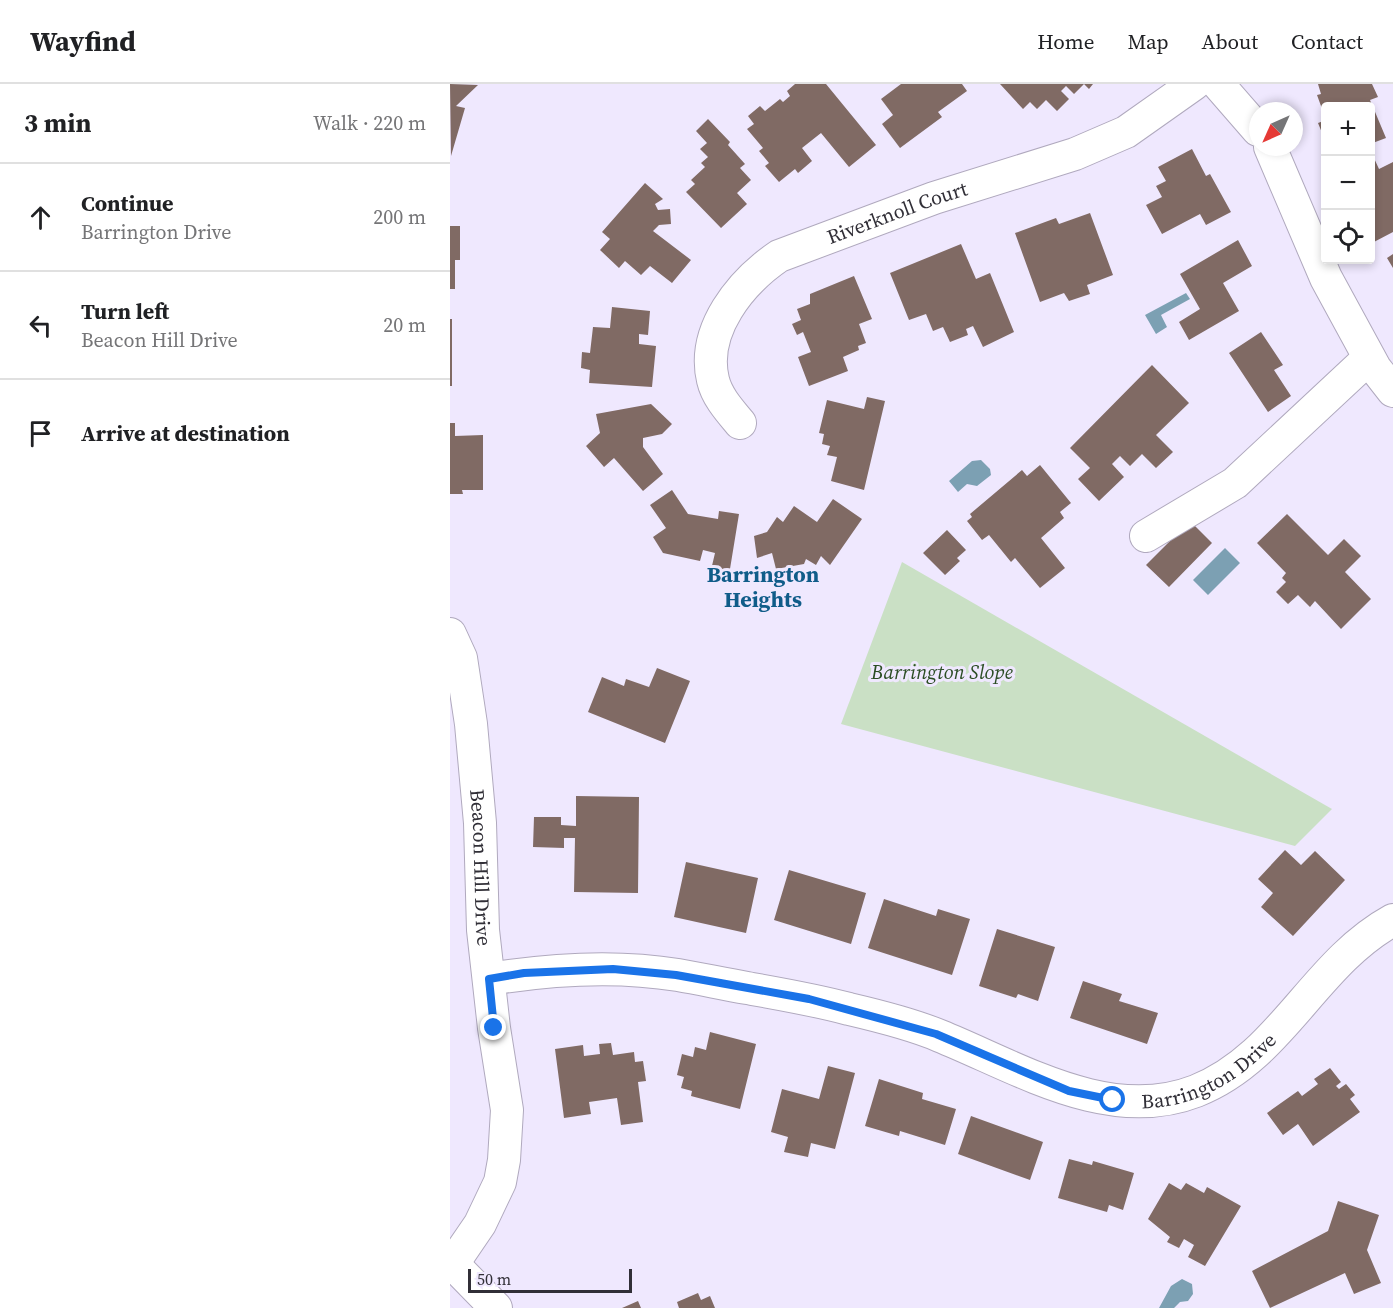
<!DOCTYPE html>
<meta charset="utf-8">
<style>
body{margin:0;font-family:"Source Serif 4",serif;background:#f2f2f2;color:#202124}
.controls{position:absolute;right:18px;top:18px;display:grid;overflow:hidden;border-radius:6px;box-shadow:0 3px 9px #0003}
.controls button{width:54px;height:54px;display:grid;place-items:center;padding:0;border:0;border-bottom:2px solid #e0e0e0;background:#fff;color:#202124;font:30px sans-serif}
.compass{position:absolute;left:799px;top:18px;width:54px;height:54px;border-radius:50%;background:#fff;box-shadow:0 3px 9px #0003;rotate:225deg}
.scale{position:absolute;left:18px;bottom:15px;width:164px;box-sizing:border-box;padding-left:6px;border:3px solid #312f37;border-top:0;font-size:16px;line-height:21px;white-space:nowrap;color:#312f37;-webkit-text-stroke:4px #efe8fe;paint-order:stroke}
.stop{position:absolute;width:18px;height:18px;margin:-14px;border:4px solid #1a73e8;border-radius:50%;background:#fff}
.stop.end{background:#1a73e8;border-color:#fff;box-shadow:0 2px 6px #0008}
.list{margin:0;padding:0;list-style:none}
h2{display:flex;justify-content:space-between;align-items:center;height:78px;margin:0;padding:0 24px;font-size:26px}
h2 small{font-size:20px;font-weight:400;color:#757577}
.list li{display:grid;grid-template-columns:39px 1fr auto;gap:18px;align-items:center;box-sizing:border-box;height:108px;padding:0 24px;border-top:2px solid #e0e0e0}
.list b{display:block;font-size:22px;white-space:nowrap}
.list p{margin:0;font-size:20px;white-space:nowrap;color:#757577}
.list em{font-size:20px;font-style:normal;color:#757577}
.icon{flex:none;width:33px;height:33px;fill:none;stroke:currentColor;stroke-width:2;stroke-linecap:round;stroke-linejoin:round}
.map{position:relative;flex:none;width:943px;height:1224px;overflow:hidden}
header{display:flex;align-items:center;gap:36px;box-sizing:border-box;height:84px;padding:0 30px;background:#fff;border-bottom:2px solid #e0e0e0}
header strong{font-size:28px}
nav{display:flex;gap:33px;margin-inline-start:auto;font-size:21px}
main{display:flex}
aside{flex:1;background:#fff}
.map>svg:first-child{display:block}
.green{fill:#cae0c5}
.water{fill:#7ca0b3}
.building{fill:#806a64}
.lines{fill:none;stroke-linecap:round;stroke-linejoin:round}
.minor-casing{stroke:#b0a9be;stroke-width:34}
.minor{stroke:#fff;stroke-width:32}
.route{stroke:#1a73e8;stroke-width:8}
.labels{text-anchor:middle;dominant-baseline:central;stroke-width:6;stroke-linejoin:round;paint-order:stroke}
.street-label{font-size:20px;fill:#312f37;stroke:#efe8fe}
.park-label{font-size:20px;font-style:italic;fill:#2b4d24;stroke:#efe8fe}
.quarter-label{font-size:22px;font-weight:bold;fill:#105c89;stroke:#efe8fe}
</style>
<header>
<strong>Wayfind</strong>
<nav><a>Home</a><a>Map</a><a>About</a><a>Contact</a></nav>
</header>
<main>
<aside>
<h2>3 min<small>Walk · 220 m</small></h2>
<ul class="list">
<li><svg class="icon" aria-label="ahead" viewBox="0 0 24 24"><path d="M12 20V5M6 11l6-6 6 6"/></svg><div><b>Continue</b><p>Barrington Drive</p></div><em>200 m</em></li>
<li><svg class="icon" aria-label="left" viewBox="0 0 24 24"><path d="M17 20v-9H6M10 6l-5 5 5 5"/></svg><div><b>Turn left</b><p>Beacon Hill Drive</p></div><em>20 m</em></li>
<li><svg class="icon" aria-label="arrive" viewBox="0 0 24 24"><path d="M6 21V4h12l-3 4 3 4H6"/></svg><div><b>Arrive at destination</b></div></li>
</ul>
</aside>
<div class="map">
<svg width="943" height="1224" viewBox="0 0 943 1224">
<rect width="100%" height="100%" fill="#efe8fe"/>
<path class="green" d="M452,478l430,247 -37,37 -454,-122z"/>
<path class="water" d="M736,209l4,6 -29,16 6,12 -11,7 -11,-19z
M531,376l9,9 1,6 -14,11 -10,-2 -9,8 -9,-11 23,-20z
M775,464l15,15 -32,32 -15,-15z
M732,1195l10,5 1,10 -5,7 -8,1 -6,6h-15l12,-22z"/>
<path class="building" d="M0,0l28,1 -22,21 9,2 -14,48z
M345,0h31l50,61 -27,22 -28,-34 -19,15 10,13 -14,12 -3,-4 -16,13 -14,-16 4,-3 -10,-12 4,-3 -16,-19 7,-5 -6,-8 12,-10 5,5 15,-12 3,3 7,-6 -3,-5z
M451,0h61l5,7 -29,21 4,5 -42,31 -18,-24 11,-9 -12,-16z
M550,0h93l-4,5 -5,-5 -10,10 -8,-8 -5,5 8,8 -12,12 -11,-11 -9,9 -7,-7 -7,7z
M868,0h54l6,13 -8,3 16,38 -16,6v-38h-44l-1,11 -8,-22 4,-1z
M258,35l22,23 -2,3 17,19 -5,4 11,12 -14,13 10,11 -26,24 -35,-36 9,-8 -4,-4 14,-13 -4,-4 7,-6 -8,-8 7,-6 -11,-12z
M876,36v20h-1l-7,-17z
M742,65l14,27 4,-2 21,38 -25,13 -6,-11 -38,20 -16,-29 16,-8 -6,-11 10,-5 -8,-14z
M923,72l6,13 14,-7v70l-21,11 -2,-86z
M195,99l18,16 -8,5 3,6 12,-1 1,15 -12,1 -6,6 38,29 -19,23 -22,-17 -9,9 -16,-14 -6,7 -19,-18 10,-11 -8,-7z
M640,129l23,62 -26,10 3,9 -21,7 -5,-8 -24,9 -25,-69 41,-15 3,6z
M0,142h10v34h-5v29h-5z
M788,156l14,26 -29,17 16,28 -50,29 -10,-18 21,-13 -20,-35z
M511,160l15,35 14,-6 24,59 -31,15 -10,-21 -7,3 2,6 -18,7 -7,-15 -10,4 -7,-17 -17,6 -19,-47z
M943,170v14l-6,-10z
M404,192l18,43 -13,5 7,19 -8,3 1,4 -16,7 5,14 -39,15 -11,-29 13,-5 -8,-20 -6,3 -5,-11 9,-4 -4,-11 13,-5v-10z
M162,223l38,4 -2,24 -9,-1v10l17,2 -4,41 -63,-4 1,-13 -9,-2 1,-16 8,1 3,-26 17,1z
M0,235h2v67h-2z
M811,248l22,33 -9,5 17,26 -23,16 -39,-59z
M702,281l37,38 -33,32 17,17 -17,16 -14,-14 -12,12 -10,-10 -8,8 12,13 -25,24 -21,-22 12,-11 -20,-20z
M417,313l18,4 -21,89 -33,-9 6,-24 -10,-2 3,-9 -8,-2 2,-10 -5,-1 8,-33 37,9z
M201,320l21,20 -10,10 -19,4v9l20,27 -20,17 -29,-33 -10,9 -18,-21 14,-13 -4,-19z
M0,339h5v13l28,-1v55h-21l1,4h-13z
M590,381l31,38 -11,9 4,6 -23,20 24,30 -25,20 -25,-30 -4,4 -22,-27 -7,5 -15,-19 5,-4 -2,-3 52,-44 5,6z
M222,406l16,24 30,5 1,-8 20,3 -10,61 -18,-5 4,-17 -12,-3 -3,11 -37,-8 -10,-16 13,-9 -16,-23z
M383,415l29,20 -32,46 -9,-9 -5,9 -10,-6 -2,5 -28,5 -4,-16 -15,5 -3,-22 13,-4 10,-15 6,5 11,-16 23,16z
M837,430l41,41 16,-16 17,17 -16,16 26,27 -30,30 -26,-28 -5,6 -12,-12 -10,9 -12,-12 10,-10 -4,-4 4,-5 -29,-30z
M740,437l22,22 -43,44 -23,-22z
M497,446l19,20 -9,8 3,3 -15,14 -22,-22z
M207,584l33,13 -25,62 -77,-31 14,-35 22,9 2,-7 23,8z
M126,712l63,1 -1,96 -64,-1 1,-54h-11v10l-31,-1 1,-30h27v8l15,1z
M835,766l16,15 14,-14 30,29 -52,56 -32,-29 12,-14 -15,-14z
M236,778l72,16 -12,55 -72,-16z
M339,786l77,23 -15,51 -77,-24z
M434,815l52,17 2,-7 32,10 -18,56 -84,-27z
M547,845l58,18 -17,54 -20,-7 -2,4 -37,-12z
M633,897l39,13 -3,7 39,12 -11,31 -77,-26z
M260,948l46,12 -16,65 -49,-13 1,-5 -11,-3 3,-11 -7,-2 5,-21 11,3 2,-10 11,3z
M161,959l2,12 21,-3 1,10 8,-1 3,20 -8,1 5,40 -22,3 -4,-27 -28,4 2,12 -27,4 -9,-69 28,-4 1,11 16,-2 -1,-10z
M378,982l27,7 -20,76 -24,-6 -3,14 -24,-5 4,-15 -17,-5 11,-43 37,10z
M880,984l11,14 -5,4 3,3 7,-5 9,11 -5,4 10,13 -47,34 -15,-22 -15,11 -16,-22 31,-22 4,5 16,-12 -4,-5z
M429,995l44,14 -1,6 34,10 -11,36 -45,-14 -1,5 -34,-10z
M521,1032l72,26 -13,38 -72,-26z
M619,1075l23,6 1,-4 41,12 -11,37 -14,-5 -2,7 -49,-14z
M719,1099l12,7 5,-7 18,10 3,-6 34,19 -36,60 -17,-9 6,-12 -10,-6 -5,9 -12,-6 3,-5 -22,-18z
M888,1117l41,14 -12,35 14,33 -27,11 -9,-21 -75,35 -18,-37 76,-40z
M248,1209l3,7 9,-4 5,12h-36l-2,-6z
M188,1217l3,7h-19z"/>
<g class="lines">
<g class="minor-casing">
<g id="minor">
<path d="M768,0l40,46"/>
<path d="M820,63l56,131 49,90 18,23"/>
<path id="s1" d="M290,339c-10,-12 -23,-26 -27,-43 -12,-50 28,-98 66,-124l155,-58 141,-44 51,-22 68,-48"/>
<path d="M696,452l89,-53 134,-125"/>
<path id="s2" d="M0,550l11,24 10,66 9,99 3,107 11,98 13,82 -3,50 -4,22 -20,42 -30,44"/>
<path id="s3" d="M40,895c61,-10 127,-14 188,-4 23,4 46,9 69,13 34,6 69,12 102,21 30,7 63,15 91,27 79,32 169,89 256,55 86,-34 117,-127 197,-171"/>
<path d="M3,1180l43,44"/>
</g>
</g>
<use href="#minor" class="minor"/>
</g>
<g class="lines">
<path class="route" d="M44,944l-5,-49 35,-6 89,-4 63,6 133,24 127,35 133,57 44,9"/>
</g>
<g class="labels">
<g class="street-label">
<text stroke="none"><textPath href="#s1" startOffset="326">Riverknoll Court</textPath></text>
<text stroke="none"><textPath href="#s2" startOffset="237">Beacon Hill Drive</textPath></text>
<text stroke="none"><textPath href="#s3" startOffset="747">Barrington Drive</textPath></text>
</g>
<g class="park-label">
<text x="492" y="588">Barrington Slope</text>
</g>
<g class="quarter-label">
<text x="313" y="490">Barrington<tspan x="313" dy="25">Heights</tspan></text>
</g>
</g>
</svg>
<div class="controls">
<button>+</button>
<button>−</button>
<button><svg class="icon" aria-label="locate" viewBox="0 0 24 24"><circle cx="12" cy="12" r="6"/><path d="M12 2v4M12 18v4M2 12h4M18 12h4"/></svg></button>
</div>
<svg class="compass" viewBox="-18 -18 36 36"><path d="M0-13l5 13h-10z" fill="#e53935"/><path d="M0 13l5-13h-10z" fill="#757577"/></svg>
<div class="scale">50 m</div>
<div class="stop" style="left:663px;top:1016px"></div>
<div class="stop end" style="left:44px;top:944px"></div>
</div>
</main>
